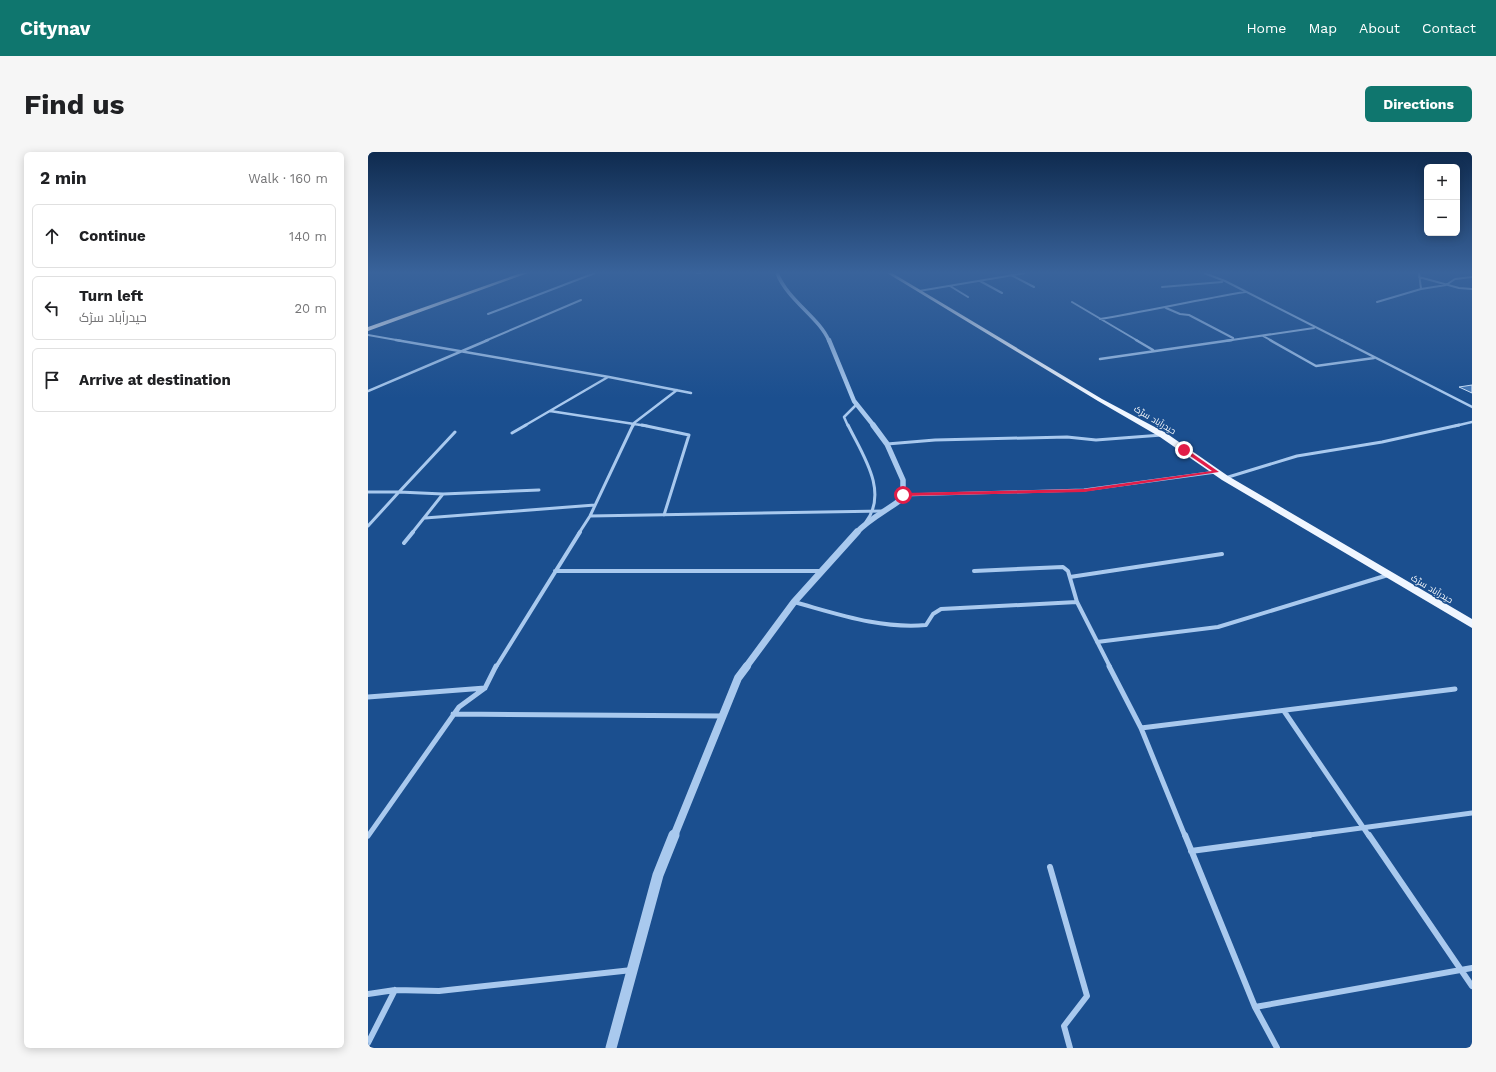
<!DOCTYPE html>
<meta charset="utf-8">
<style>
body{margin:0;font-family:"Work Sans",Cairo,sans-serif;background:#f6f6f6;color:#202124}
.controls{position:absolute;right:12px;top:12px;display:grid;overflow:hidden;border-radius:6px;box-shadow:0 2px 10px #0003}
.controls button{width:36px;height:36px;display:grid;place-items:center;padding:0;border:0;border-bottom:1px solid #e0e0e0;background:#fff;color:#202124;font:20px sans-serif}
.stop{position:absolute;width:12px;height:12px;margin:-9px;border:3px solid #e11d48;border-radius:50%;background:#fff}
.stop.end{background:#e11d48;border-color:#fff;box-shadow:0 1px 4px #0008}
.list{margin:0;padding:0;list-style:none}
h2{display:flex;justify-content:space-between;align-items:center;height:52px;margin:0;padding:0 16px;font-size:17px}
h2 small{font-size:13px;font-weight:400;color:#757577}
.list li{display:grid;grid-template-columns:26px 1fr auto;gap:12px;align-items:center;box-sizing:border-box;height:64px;margin:0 8px 8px;padding:0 8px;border:1px solid #e0e0e0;border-radius:6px}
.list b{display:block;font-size:15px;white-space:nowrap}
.list p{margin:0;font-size:13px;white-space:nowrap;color:#757577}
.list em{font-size:13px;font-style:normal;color:#757577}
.icon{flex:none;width:22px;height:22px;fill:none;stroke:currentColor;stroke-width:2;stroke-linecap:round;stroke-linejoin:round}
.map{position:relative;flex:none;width:1104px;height:896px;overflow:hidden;border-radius:6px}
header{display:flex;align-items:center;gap:24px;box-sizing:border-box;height:56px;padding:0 20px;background:#0f766e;color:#fff}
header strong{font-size:19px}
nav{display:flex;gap:22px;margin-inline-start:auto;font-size:14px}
.intro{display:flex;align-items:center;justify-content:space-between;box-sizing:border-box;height:96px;padding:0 24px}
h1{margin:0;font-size:28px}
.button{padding:10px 18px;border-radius:6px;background:#0f766e;color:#fff;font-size:14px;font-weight:700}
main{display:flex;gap:24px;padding:0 24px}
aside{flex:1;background:#fff;border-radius:6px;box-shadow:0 2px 10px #0003}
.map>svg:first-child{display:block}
.building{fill:#4478b7;stroke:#cfe3fa}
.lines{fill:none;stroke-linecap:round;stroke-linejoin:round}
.minor-far5{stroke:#a9c9ee;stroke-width:2}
.minor-far4{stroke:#a9c9ee;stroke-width:2.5}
.minor-far3{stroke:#a9c9ee;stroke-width:3}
.minor-far2{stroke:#a9c9ee;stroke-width:4}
.minor-far1{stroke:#a9c9ee;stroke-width:5}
.minor{stroke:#a9c9ee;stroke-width:6}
.tertiary-far5{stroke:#a9c9ee;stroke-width:3.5}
.tertiary-far4{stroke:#a9c9ee;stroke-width:4.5}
.tertiary-far3{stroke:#a9c9ee;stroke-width:5.5}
.tertiary-far2{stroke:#a9c9ee;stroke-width:7}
.tertiary-far1{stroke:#a9c9ee;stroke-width:8}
.tertiary{stroke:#a9c9ee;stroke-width:11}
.primary{fill:#f0f6ff;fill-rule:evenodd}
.trunk{fill:#f8faff;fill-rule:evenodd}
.route{fill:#e11d48}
.labels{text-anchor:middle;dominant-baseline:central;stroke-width:3;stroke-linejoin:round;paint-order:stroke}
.far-street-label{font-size:9px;fill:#fff;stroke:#1b4f8f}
</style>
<header>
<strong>Citynav</strong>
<nav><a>Home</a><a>Map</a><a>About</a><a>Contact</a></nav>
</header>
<div class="intro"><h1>Find us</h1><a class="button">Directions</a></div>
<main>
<aside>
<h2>2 min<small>Walk · 160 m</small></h2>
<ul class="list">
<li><svg class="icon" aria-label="ahead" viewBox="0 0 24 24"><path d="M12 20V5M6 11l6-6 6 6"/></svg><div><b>Continue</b></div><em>140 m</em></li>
<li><svg class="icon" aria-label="left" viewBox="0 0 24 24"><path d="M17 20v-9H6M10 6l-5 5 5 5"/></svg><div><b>Turn left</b><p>حیدرآباد سڑک</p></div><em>20 m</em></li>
<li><svg class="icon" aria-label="arrive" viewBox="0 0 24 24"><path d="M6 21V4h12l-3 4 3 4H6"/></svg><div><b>Arrive at destination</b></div></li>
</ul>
</aside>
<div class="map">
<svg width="1104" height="896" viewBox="0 0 1104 896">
<rect width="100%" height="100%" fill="#1b4f8f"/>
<path class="building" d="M1104,233v8l-13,-6z"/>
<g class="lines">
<path class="minor-far5" d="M329,121h3
M836,121l21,8 118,60
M643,123l23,12
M1051,125l40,11 13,1
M612,129l22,12
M582,134l18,11
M794,135l60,-5
M1053,137l25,-4 9,-6 17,-2
M551,139l106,-18
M704,150l66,39
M1009,150l44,-13 -2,-16
M798,156l14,6 9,1 44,23
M120,162l107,-41
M732,167c49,-8 96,-19 145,-27
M0,183l34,6
M895,184l9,5
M117,189l96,-41
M857,189l89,-13"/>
<path class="minor-far4" d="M28,188l213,37 82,16
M768,188l17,10
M902,188l46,26 58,-8
M973,188l131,67
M732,207l132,-19
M0,239l120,-51
M182,259l97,15
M156,274l84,-49
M265,274l1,-3 43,-33
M480,274l-4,-9 13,-13
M1087,274l17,-4"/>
<path class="minor-far3" d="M274,273l47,10 -25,80
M480,273c14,29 41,66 18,97
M87,280l-56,60 44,2 96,-4
M144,281l14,-8
M519,292l48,-4 132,-3 29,3 66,-5
M857,326l72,-22 85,-14 77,-17
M0,340h31l-31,34
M535,343l181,-5 132,-18
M222,364l294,-5
M57,366l170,-13
M44,381l31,-39
M211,381l11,-17 43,-91"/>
<path class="minor-far2" d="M36,391l9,-11
M187,419h267
M606,419l89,-4 5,4 9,31 33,65
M702,425l152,-23
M426,450c44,12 86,27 132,23l7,-11 8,-5 136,-7
M729,490l121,-15 170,-52
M128,515l84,-135"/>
<path class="minor-far1" d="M741,514l32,62 44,108
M0,545l117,-9
M916,559l85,125
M85,562l270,2
M773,576l314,-39
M0,684l91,-129 26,-19 11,-22
M934,684l170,-23"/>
<path class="minor" d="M817,683l70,172 22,41
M1001,683l103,151
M823,699l119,-16
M682,715l37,129 -23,30 6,22
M0,842l27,-4 44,1 193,-21
M887,855l217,-39
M0,891l27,-53"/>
<path class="tertiary-far5" d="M409,121c11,28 42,44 52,68"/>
<path class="tertiary-far4" d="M461,188l25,61 20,25"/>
<path class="tertiary-far3" d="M488,381c14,-15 32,-23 47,-35v-18l-16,-36 -14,-19"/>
<path class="tertiary-far2" d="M378,515l48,-65 63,-70"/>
<path class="tertiary-far1" d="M306,684l64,-158 9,-12"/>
<path class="tertiary" d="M243,896l47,-173 16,-40"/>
<path class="primary" d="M519,121h5l210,126 64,34 62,43 244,143v9l-250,-148 -62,-43 -62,-36z"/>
<path class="trunk" d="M153,121h7l-160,58v-4z"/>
</g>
<linearGradient id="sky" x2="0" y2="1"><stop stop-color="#0f2b4f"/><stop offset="0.49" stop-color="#39639b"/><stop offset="1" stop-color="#39639b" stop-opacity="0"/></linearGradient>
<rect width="1104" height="246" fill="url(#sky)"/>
<path class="route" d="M815,297h3l33,23 -135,20 -181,4 -3,-1 3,-2 181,-4 128,-18 -29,-20z"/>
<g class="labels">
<g class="far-street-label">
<text transform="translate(787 268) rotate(31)">حیدرآباد سڑک</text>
<text transform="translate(1064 437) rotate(31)">حیدرآباد سڑک</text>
</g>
</g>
</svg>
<div class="controls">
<button>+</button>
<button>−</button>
</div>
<div class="stop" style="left:535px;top:343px"></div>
<div class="stop end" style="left:816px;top:298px"></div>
</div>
</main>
